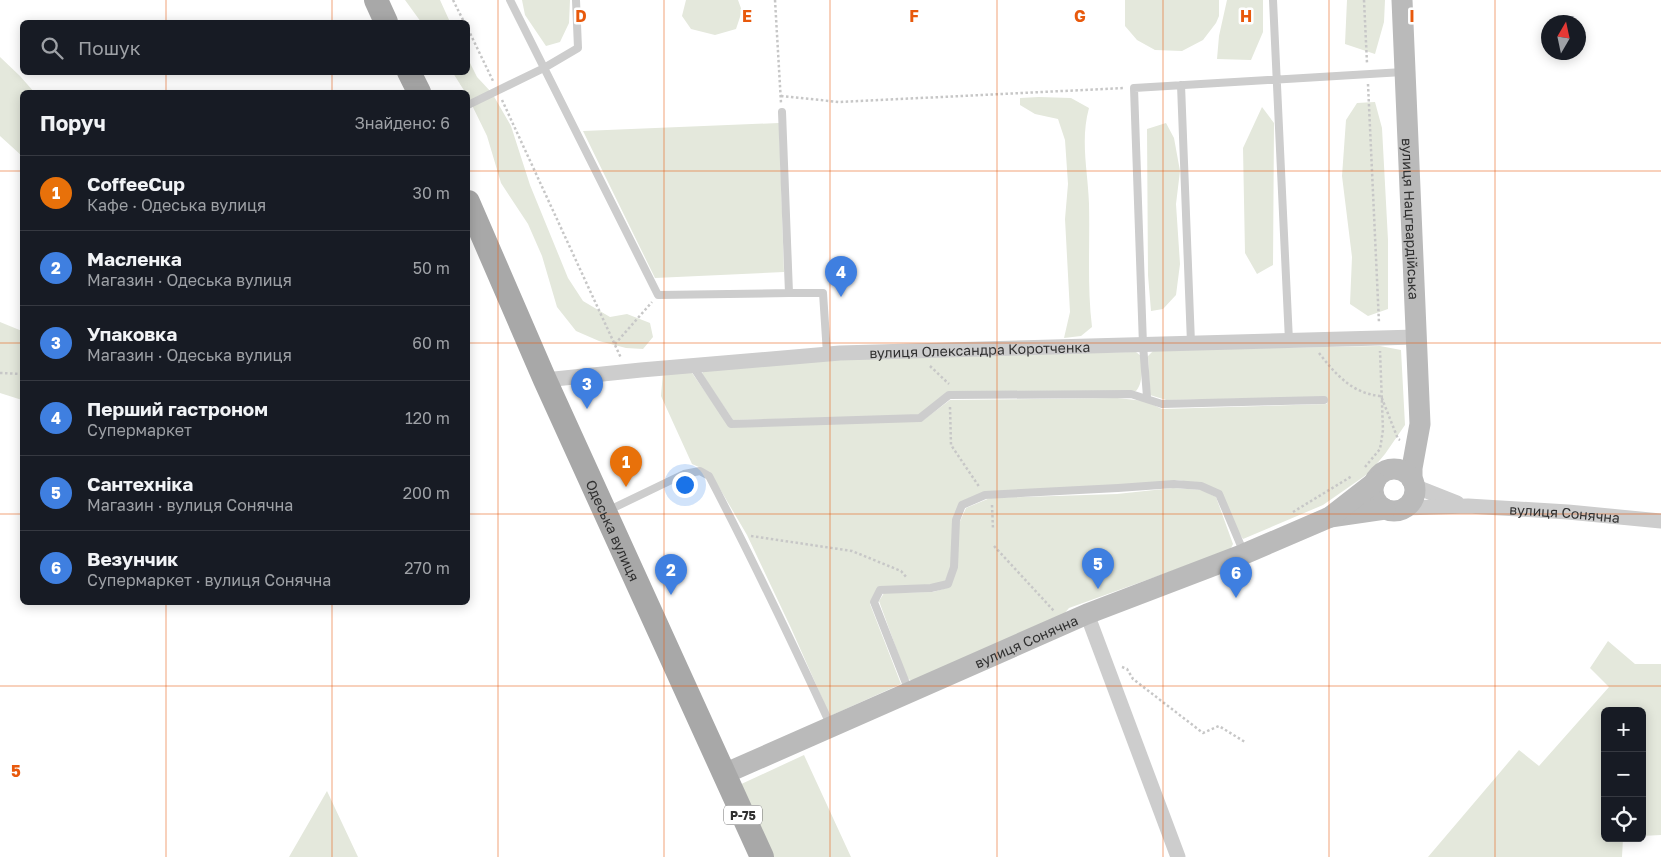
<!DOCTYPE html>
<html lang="uk">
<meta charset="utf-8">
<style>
body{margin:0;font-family:"Golos Text",sans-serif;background:#20242c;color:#f1f3f6}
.controls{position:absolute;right:15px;bottom:15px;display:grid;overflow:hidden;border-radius:8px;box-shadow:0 2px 12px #0003}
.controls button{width:45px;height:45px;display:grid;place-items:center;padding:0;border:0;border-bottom:1px solid #363941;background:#171b24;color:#f1f3f6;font:25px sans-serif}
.compass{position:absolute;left:1541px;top:15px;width:45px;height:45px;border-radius:50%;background:#171b24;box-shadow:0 2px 12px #0003;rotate:9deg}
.you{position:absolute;left:684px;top:484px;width:18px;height:18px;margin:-12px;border:4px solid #fff;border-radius:50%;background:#1a73e8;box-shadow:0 0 0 8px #1a73e833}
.badge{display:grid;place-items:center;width:32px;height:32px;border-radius:50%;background:#d5435f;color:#fff;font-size:16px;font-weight:700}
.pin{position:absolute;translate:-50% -41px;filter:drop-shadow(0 1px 2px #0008)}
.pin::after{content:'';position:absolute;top:26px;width:18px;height:15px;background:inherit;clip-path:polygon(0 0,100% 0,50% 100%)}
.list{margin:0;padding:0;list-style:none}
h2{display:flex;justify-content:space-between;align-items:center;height:65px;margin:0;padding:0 20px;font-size:21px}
h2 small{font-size:16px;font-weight:400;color:#9ea1a6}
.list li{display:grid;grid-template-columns:32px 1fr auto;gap:15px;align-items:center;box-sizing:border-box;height:75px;padding:0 20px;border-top:1px solid #363941}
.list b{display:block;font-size:19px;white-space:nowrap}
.list p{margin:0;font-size:16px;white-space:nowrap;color:#9ea1a6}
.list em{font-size:16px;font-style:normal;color:#9ea1a6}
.icon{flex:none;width:28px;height:28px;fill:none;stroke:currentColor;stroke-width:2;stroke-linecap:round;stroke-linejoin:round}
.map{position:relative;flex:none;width:1661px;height:857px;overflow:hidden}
.search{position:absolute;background:#171b24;box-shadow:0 2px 12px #0003;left:20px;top:20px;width:450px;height:55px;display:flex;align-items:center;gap:12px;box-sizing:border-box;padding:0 18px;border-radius:8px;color:#9ea1a6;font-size:19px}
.panel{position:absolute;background:#171b24;box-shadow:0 2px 12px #0003;left:20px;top:90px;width:450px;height:515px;border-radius:8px}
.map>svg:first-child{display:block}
.green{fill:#e4e8dc}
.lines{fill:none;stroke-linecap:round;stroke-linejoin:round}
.path{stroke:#c7c7c7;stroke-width:2.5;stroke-dasharray:2.5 2.5;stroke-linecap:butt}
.lane{stroke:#cdcdcd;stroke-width:8}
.street{stroke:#cdcdcd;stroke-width:15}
.secondary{stroke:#bababa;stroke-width:21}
.primary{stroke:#a8a8a8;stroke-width:24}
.grid{fill:none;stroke:#e8590c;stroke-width:1;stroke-opacity:0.55}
.labels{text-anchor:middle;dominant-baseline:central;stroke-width:5;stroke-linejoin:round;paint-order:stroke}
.shield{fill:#fff;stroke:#6e6e6e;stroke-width:1}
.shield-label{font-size:12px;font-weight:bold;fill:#303030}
.street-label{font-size:14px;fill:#303030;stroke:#fff}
.grid-label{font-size:16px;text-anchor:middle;font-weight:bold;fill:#e8590c;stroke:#fff;stroke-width:5;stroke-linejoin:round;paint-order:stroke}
</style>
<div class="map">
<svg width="1661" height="857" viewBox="0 0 1661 857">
<rect width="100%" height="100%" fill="#fff"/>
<path class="green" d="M405,0h35l10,22h-29z
M522,0h48l-1,23 -9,19 -14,4 -21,-31z
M686,0h52l4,11 -6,18 -21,6 -24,-6 -9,-13z
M1125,0h94v16l-3,7 -13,17 -21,11 -27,-1 -18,-10 -12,-14z
M1227,0h36v32l-12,28 -34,-1 2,-23z
M1347,0h38l-1,22 -9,32 -30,-10z
M0,57l20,19 14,16h-12v64l-22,-20z
M468,59l9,18 15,16 19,33 19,59 38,93 15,23 27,16 17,-3 23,9 3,14 -10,12 -17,-1 -27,-7 -23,-10 -19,-24 -15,-51 -14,-32 -27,-41 -14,-47 -19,-39v-5h-3l-12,-19 15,-1z
M1039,97l32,1 18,10c-9,32 -1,64 0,96 1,41 -2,82 3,123l-11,9 -17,2 6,-26 -5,-93 3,-35 -3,-44 -7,-21 -23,-5 -15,-9v-7z
M1375,102l7,26 6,112v69l-20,7 -18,-12 2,-47 -10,-81 4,-56 11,-17z
M1262,107l12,16 -1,142 -16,9 -12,-21 -2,-105z
M779,123l5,149 -129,6 -72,-147z
M1166,123l8,15 6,33 -4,33 4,60 -4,31 -13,14 -12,2 -3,-36 -1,-146z
M0,322l22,9v69l-22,-7z
M1380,346l21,4 4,75 -20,29 -16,19 -46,32 -80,34 -8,-12 -10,-27 -22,-16 -26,-4 -27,6 -165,9 -23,10 -7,7 -2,9 -2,45 -6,15 -14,4 -52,2 -9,17 31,80 -71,32 -39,-88 -44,-93 -37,-63 -18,-8 -31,-68 2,-24 27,-2 39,56 193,-5 28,-21 167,-2 28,3 17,8 165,-5v-7l-161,3 -16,-5 -2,-39 6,-6z
M1136,352l5,4c0,11 3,26 -5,35l-186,1 -30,23 -20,1 -167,4 -31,-46 2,-6 125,-10z
M1173,488l29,2 14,7 17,47 -3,6 -161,58 -6,7 -151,66 -5,-3 -28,-77 5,-8 49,-1 17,-5 6,-57 10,-22 24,-10 127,-4z
M1608,641l27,23h26v171l-19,1v-125h-37v127h18l-1,19h-194l91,-107 20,16 70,-79 -19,-19z
M804,755l47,102h-82l-32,-71z
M327,791l31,66h-69z"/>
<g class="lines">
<path class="path" d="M453,0l11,22
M775,0l6,103
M1364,0l3,63
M468,29l25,52
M1368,84l11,239
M781,96l58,6 285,-14
M502,100l119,258
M615,344l37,-42
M1319,353c17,22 34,41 62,43l17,43 2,1
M930,366l19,18
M0,373l22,1
M950,407l1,38 29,43
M1365,467l15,-18 3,-19 -3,-79
M992,505l1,24
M1293,512l59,-36
M751,536l101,15 49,20 6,7
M994,546l60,65
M1122,667l5,2 6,10 70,54 16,-7 26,16"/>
<path class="lane" d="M510,0l148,295 131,-2
M1273,0l16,341
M1181,85l10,258
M468,105l76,-37 34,-20 -2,-48
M782,112l7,181h34l4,61
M692,365l39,59 189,-6 29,-23 182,-1 31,10 162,-4
M1147,397l-4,-52 -9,-257 269,-16
M607,511l77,-37 16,-3 9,5c43,82 83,166 122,250
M909,691l-35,-89 6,-12 51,-2 17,-4 6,-17 2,-47 6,-15 23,-10 133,-7 56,-4 27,2 18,8 25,59"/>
<g class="street">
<path id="s1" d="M545,380l96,-10 199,-17 576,-16"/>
<path d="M1414,486l43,17"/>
<path id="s2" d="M1404,508l64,-2 100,6 93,9"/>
<path d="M1087,614l91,243"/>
</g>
<g class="secondary">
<path id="s3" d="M1402,0l18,424 -8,44v12"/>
<circle cx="1394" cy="490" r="21"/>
<path d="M1330,517l55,-8"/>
<path id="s4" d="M724,774l363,-160 157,-60 86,-37 45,-35"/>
</g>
<g class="primary">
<path d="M376,0l10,22"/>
<path d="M409,72l10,20"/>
<path id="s5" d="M468,202l77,178 217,477"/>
</g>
</g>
<path class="grid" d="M166,0v22M332,0v22M498,0v857M664,0v857M830,0v857M997,0v857M1163,0v857M1329,0v857M1495,0v857M166,72v20M332,72v20M0,171h22M468,171h1193M0,343h22M468,343h1193M0,514h22M468,514h1193M166,602v255M332,602v255M0,686h1661"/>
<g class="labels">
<rect class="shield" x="724" y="805.5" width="38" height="19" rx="4"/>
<g class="shield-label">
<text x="743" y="815">Р-75</text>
</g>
<g class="street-label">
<text stroke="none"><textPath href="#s3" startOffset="219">вулиця Нацгвардійська</textPath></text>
<text stroke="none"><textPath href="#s1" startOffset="436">вулиця Олександра Коротченка</textPath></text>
<text stroke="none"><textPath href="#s2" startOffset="161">вулиця Сонячна</textPath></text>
<text stroke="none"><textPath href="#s5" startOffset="359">Одеська вулиця</textPath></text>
<text stroke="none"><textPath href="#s4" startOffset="330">вулиця Сонячна</textPath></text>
</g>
</g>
<g class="grid-label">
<text x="581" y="22">D</text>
<text x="747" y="22">E</text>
<text x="914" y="22">F</text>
<text x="1080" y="22">G</text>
<text x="1246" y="22">H</text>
<text x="1412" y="22">I</text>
<text x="16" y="777">5</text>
</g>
</svg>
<div class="controls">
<button>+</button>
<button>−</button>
<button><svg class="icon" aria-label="locate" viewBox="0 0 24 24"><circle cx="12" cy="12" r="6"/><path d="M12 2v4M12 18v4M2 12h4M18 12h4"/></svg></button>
</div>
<svg class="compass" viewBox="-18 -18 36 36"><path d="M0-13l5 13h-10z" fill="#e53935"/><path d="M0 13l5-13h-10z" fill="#9ea1a6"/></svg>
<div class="you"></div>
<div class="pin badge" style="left:626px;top:487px;background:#e8710a">1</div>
<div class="pin badge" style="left:671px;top:595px;background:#3f7fe0">2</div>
<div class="pin badge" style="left:587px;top:409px;background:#3f7fe0">3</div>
<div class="pin badge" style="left:841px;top:297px;background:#3f7fe0">4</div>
<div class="pin badge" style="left:1098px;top:589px;background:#3f7fe0">5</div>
<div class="pin badge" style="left:1236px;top:598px;background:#3f7fe0">6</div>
<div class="search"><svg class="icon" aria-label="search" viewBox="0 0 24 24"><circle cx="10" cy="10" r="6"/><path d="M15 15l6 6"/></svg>Пошук</div>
<section class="panel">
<h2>Поруч<small>Знайдено: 6</small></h2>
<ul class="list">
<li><span class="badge" style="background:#e8710a">1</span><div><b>CoffeeCup</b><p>Кафе · Одеська вулиця</p></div><em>30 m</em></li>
<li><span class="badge" style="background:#3f7fe0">2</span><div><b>Масленка</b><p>Магазин · Одеська вулиця</p></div><em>50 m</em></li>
<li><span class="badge" style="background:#3f7fe0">3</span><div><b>Упаковка</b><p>Магазин · Одеська вулиця</p></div><em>60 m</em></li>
<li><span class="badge" style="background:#3f7fe0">4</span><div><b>Перший гастроном</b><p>Супермаркет</p></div><em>120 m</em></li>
<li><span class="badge" style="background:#3f7fe0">5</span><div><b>Сантехніка</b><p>Магазин · вулиця Сонячна</p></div><em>200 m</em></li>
<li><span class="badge" style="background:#3f7fe0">6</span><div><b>Везунчик</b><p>Супермаркет · вулиця Сонячна</p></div><em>270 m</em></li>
</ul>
</section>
</div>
